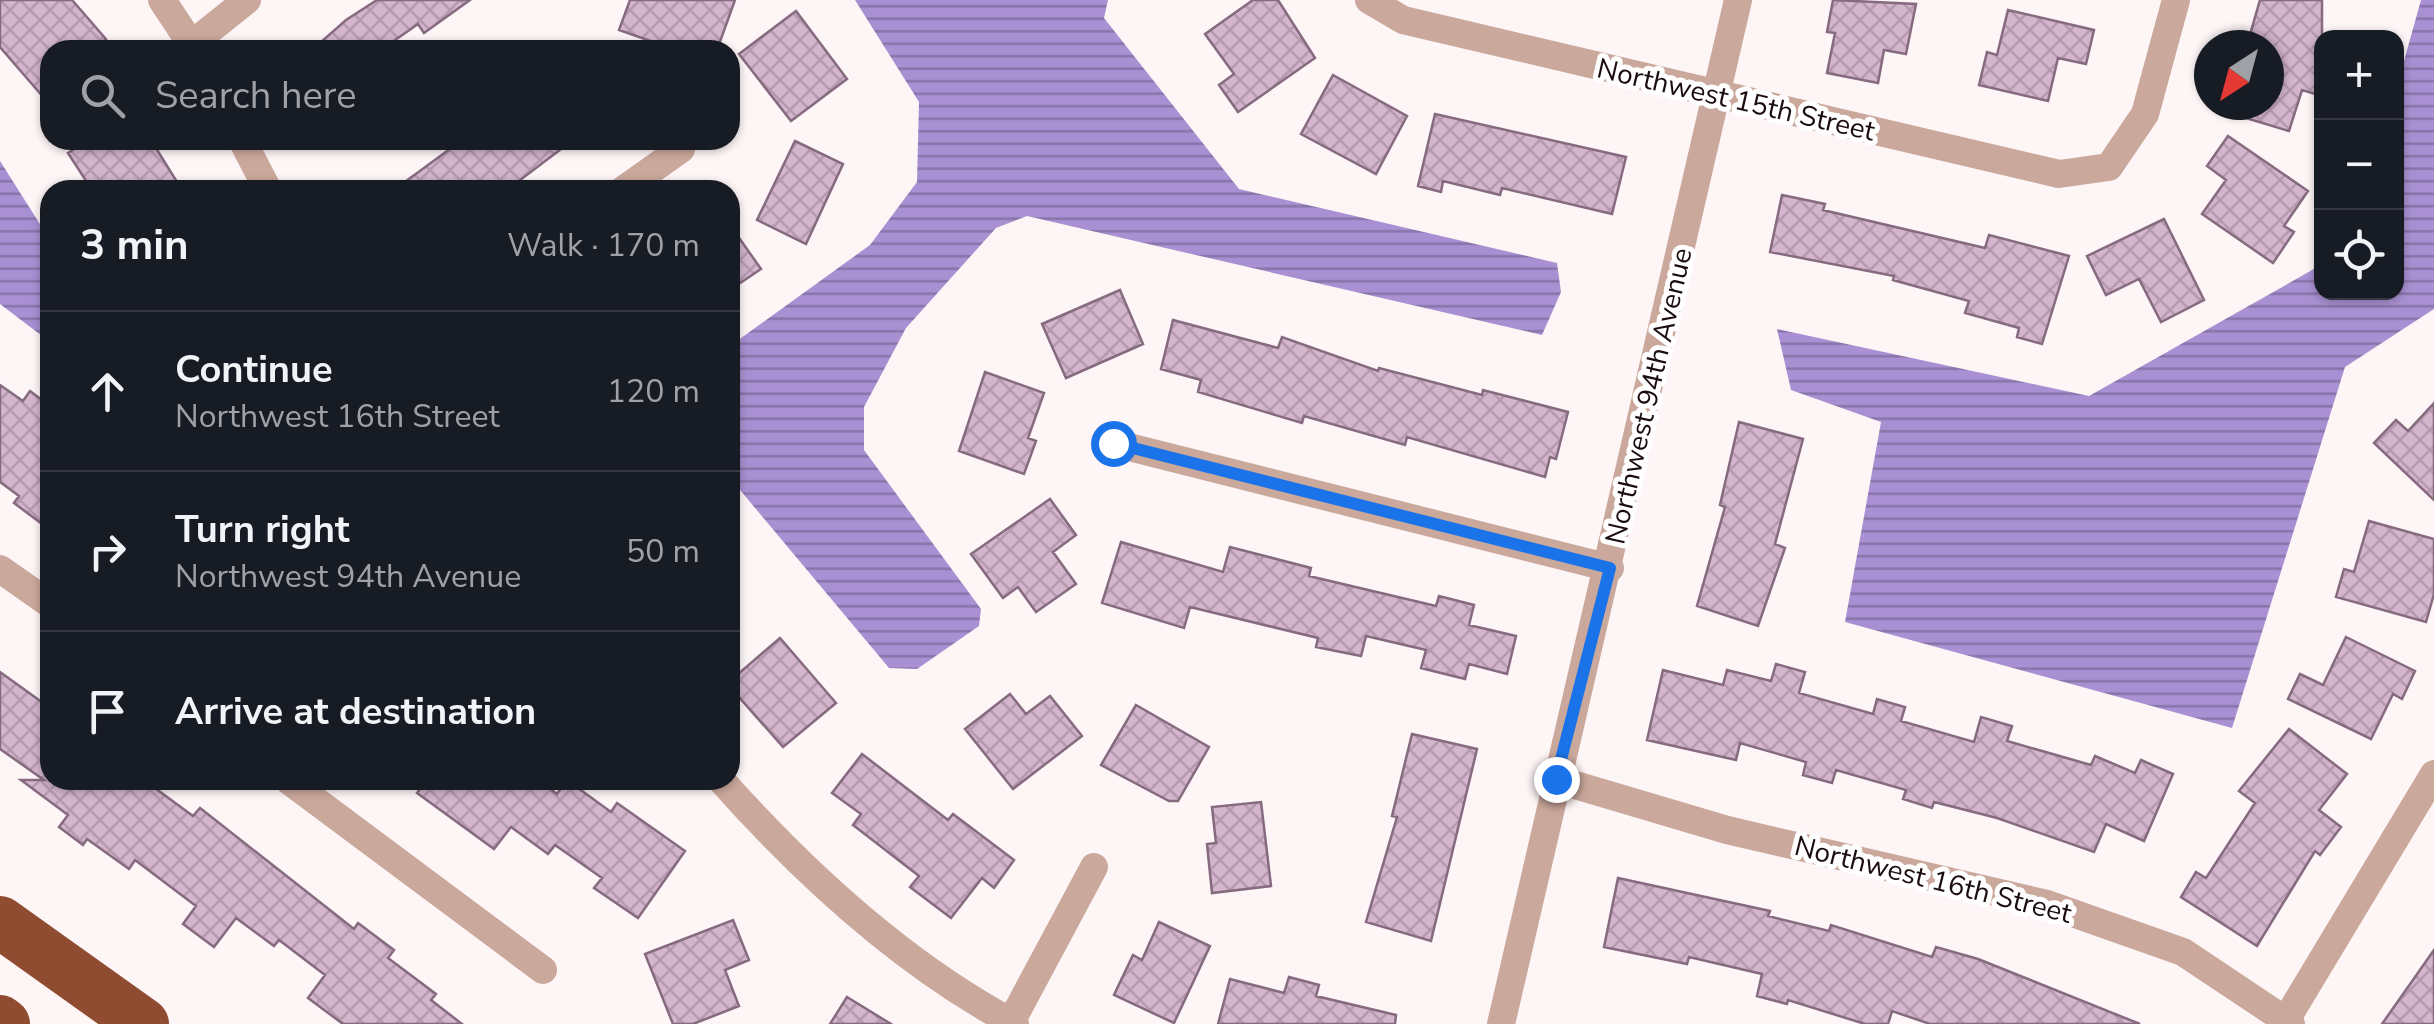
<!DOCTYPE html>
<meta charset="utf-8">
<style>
body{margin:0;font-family:"Nunito Sans",sans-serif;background:#242831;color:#f1f3f6}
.controls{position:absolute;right:30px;top:30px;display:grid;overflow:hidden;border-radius:20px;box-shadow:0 2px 8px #0004}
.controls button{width:90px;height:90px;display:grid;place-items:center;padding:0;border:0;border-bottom:2px solid #363941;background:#171b24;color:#f1f3f6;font:50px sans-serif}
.compass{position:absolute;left:2194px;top:30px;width:90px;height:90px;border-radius:50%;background:#171b24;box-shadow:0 2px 8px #0004;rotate:216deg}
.stop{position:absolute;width:30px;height:30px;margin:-22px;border:8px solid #1a73e8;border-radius:50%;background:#fff}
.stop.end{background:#1a73e8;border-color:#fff;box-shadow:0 2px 10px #0008}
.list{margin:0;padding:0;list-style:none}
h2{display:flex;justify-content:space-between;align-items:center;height:130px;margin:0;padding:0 40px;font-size:42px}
h2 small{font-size:32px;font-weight:400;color:#9ea1a6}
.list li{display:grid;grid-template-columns:65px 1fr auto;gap:30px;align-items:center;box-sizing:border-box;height:160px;padding:0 40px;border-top:2px solid #363941}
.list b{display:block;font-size:38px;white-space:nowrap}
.list p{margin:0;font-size:32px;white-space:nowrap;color:#9ea1a6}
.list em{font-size:32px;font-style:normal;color:#9ea1a6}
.icon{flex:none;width:55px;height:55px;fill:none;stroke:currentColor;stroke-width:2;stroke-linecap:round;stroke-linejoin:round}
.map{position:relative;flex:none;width:2434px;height:1024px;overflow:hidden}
.search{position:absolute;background:#171b24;box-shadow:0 2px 8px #0004;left:40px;top:40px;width:700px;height:110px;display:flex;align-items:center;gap:25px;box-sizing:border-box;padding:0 35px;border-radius:30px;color:#9ea1a6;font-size:38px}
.panel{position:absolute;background:#171b24;box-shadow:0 2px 8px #0004;left:40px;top:180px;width:700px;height:610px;border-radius:30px}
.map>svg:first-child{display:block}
.water{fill:url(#water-rules)}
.building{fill:url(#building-cross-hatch);stroke:#866b80;stroke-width:2.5}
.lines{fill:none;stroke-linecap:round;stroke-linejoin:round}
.street{stroke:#caa89b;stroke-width:28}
.highway{stroke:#8f4c30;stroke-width:52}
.route{stroke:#1a73e8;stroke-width:12}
.labels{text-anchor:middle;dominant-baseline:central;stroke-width:10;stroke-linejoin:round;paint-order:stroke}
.street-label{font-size:28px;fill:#1a0c0f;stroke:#fff}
</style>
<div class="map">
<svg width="2434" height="1024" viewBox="0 0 2434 1024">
<defs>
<pattern id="water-rules" width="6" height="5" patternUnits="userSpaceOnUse" patternTransform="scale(2.5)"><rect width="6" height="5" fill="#a890d2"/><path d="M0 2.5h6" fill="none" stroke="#8874a9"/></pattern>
<pattern id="building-cross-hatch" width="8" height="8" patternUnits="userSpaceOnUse" patternTransform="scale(2.5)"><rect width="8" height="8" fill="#d3b5cc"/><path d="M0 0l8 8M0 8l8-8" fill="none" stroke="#b59aae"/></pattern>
</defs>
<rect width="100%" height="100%" fill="#fef5f6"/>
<path class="water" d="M855,0h253l-4,18 135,171 318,74 4,29 -19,43 -515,-119 -31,12 -90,100 -42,79v43l117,159 -2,17 -62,43 -28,-1 -159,-190v-132l140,-101 47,-63 2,-80z
M2421,0h13v309l-89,58 -113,361 -387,-106 36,-200 -90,-32 -14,-61 312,67 232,-131 1,27h74l1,-206z
M0,161l50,79v102l-50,-38z"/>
<path class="building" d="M0,0h72l34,39 -13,11h-43v55l-50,-58z
M377,0h93l-46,33 -6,-9 -37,26h-69l34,-30z
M630,0h105l-18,50h-41l-57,-20z
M1253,0h25l37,58 -77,54 -19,-27 15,-11 -29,-40z
M1833,0l83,4 -10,50 -22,-4 -6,33 -51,-10 8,-40 -8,-1z
M2260,0h62v96l-20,-6 -13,41 -66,-20 1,-6h45v-60h-22z
M2008,10l86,20 -8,34 -28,-6 -10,43 -69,-16 8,-33 10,3z
M796,11l51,68 -56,42 -52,-67z
M1333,75l74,41 -31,58 -75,-40z
M1435,114l191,43 -14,57 -110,-26 -2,7 -57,-14 -2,11 -23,-6z
M2228,136l80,55 -24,35 10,6 -21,31 -71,-49 24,-34 -19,-14z
M88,140h63l31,50h-90l-24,-37z
M462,140h111l-66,50h-113z
M795,141l48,23 -37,80 -49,-24z
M1782,195l43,9 -2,6 162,38 4,-13 80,21 -27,88 -25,-7 2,-9 -54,-15 4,-12 -76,-21 1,-4 -124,-24z
M2164,219l40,81 -43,22 -22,-43 -33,16 -19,-39z
M730,225l31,44 -31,21z
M1120,290l23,54 -77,34 -24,-54z
M1173,320l105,28 4,-11 96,34 1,-3 103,27 1,-5 85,22 -12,47 -6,-2 -5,20 -138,-40 -2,8 -101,-29 -2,7 -104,-31 3,-12 -40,-11z
M985,372l59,21 -16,45 8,3 -12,33 -65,-23z
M0,385l23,16 7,-10 20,15v124l-36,-27 5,-7 -19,-14z
M2434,403v97l-60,-57 22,-23 12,11z
M1739,422l64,17 -28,105 10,4 -27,78 -61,-20 28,-99 -5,-2z
M1050,499l26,36 -23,17 23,32 -40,28 -18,-25 -15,11 -32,-44z
M2369,521l65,18v55l-8,28 -90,-25 8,-28 10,3z
M1121,542l102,30 7,-25 81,21 -2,8 127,30 3,-10 35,9 -5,20 47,11 -9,38 -38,-10 -4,15 -44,-11 5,-18 -60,-14 -5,20 -45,-9 2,-9 -128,-31 -6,21 -82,-25z
M2346,637l69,34 -13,28 -9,-5 -22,45 -83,-40 12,-25 23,11z
M780,638l56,65 -53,44 -53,-60v-6z
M1776,664l29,8 -6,21 74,21 4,-15 28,8 -4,14 73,21 7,-25 31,9 -5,15 84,24 4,-9 40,17 6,-13 32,14 -29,67 -38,-17 -12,28 -97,-34 -63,-16 -2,6 -29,-9 3,-9 -70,-20 -4,13 -29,-8 3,-13 -66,-19 -4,17 -89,-20 16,-70 60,15 4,-15 44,11z
M0,672l50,36v72h94l49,36 7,-8 154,121 4,-6 36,27 -6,8 48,36 -5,6 31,24h-119l-35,-26 17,-23 -46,-35 -5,6 -38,-28 -22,29 -31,-23 13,-18 -61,-46 -6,9 -42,-30 -4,6 -24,-18 9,-12 -47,-35h23l-44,-31z
M1010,694l16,20 24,-18 32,40 -69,53 -48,-60z
M1136,705l73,42 -31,54h-9l-68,-36z
M2289,729l58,45 -28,36 22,17 -21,28 -5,-4 -58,95 -76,-49 15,-25 10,6 49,-75 -16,-12z
M1412,734l65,15 -46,192 -65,-19 31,-105 -5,-1z
M862,754l86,66 5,-6 61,46 -20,28 -12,-10 -31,40 -41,-31 9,-11 -66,-51 8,-11 -29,-21z
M427,780h111l19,14 10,-14 44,32 6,-9 68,48 -47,67 -44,-30 8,-10 -47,-33 -7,9 -37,-27 -17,22 -77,-56z
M1261,802l10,84 -59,7 -5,-49 9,-1 -4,-36z
M1618,878l152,33 -2,5 61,15 2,-6 101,32 4,-10 42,12 162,65h-210l-38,-13 -4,13h-23l-77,-24 -1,4 -30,-8 5,-22 -73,-17 -2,7 -83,-17z
M733,920l16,40 -24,10 14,36 -46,18h-20l-28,-70z
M1159,922l51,24 -36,77 -60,-28 19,-40 9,5z
M2434,950v74h-52z
M1289,977l30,8 -3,11 80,19 -1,9h-177l12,-45 54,14z
M847,997l44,27h-61z"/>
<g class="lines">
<path class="street" d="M162,0l33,50
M1369,0l34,20 656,154 50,-7 36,-53 31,-114
M192,44l55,-44
M242,140l26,50
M623,190l58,-41
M1113,443l497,125
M0,569l50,35
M1555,779l172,51 320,74 136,48 108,72
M288,780l255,190
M721,780c83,93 183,185 294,244
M2286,1020l148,-246
M1010,1024l84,-157
M1501,1024l237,-1024"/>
<path class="highway" d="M0,922l143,102
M0,1021l4,3"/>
</g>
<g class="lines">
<path class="route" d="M1113,443l497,125 -54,211"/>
</g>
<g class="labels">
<g class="street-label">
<text transform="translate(1736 100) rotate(13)">Northwest 15th Street</text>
<text transform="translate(1649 396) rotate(-77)">Northwest 94th Avenue</text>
<text transform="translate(1933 880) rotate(14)">Northwest 16th Street</text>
</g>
</g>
</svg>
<div class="controls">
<button>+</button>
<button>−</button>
<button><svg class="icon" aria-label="locate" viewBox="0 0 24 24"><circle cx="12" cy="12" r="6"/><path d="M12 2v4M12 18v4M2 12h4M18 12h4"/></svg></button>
</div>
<svg class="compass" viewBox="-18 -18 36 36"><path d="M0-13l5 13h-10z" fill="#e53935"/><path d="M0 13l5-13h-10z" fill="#9ea1a6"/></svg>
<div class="stop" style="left:1113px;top:443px"></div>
<div class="stop end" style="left:1556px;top:779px"></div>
<div class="search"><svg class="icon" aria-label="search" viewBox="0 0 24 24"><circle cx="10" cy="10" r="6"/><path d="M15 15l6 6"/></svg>Search here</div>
<section class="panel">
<h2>3 min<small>Walk · 170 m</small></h2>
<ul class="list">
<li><svg class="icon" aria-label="ahead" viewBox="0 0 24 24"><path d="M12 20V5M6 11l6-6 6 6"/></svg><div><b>Continue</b><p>Northwest 16th Street</p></div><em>120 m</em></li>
<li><svg class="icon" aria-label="right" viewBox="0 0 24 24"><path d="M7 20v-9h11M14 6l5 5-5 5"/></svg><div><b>Turn right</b><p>Northwest 94th Avenue</p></div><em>50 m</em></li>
<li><svg class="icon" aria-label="arrive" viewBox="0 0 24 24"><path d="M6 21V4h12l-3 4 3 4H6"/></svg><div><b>Arrive at destination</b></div></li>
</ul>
</section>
</div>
